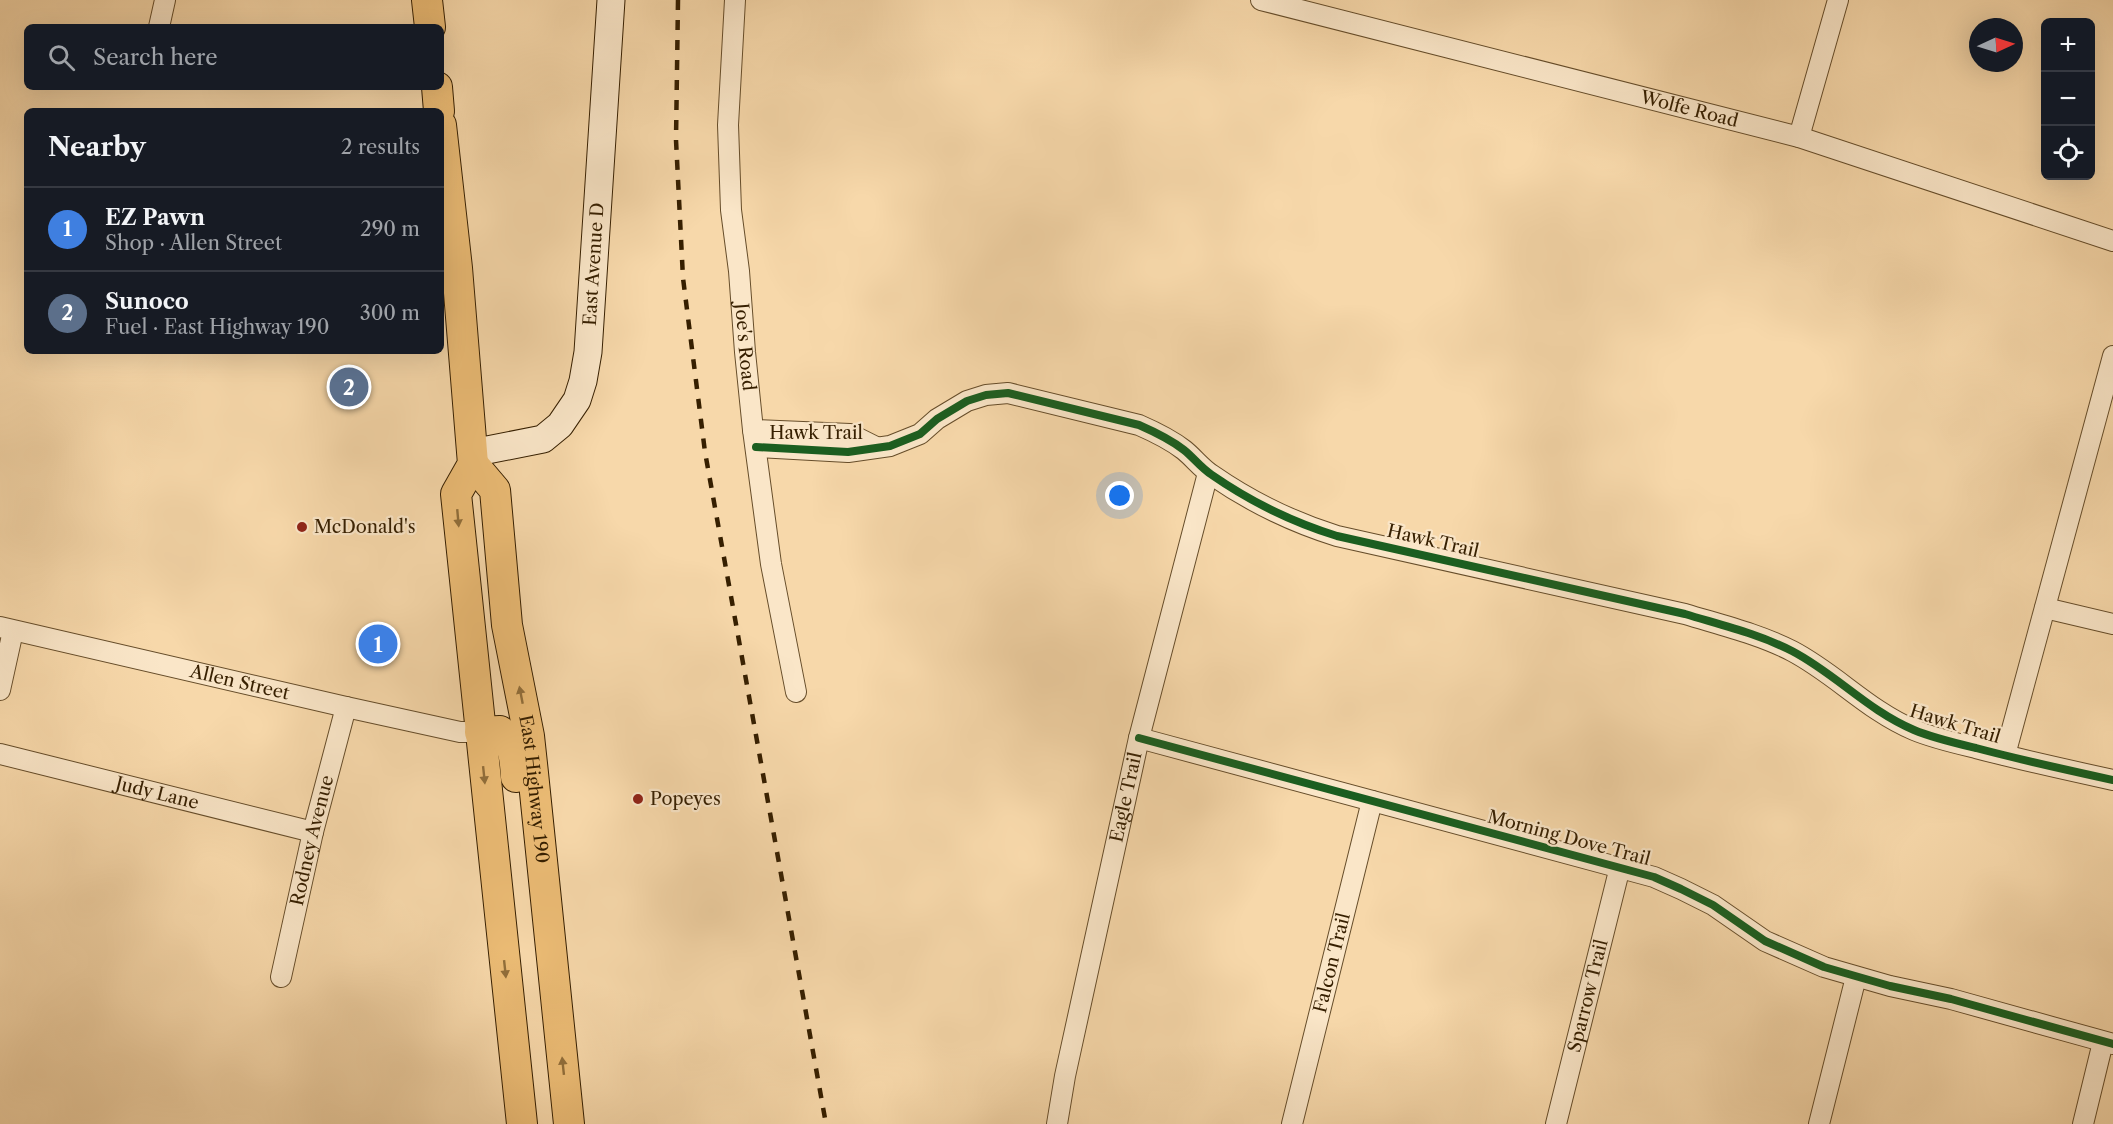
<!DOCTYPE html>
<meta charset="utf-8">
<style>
body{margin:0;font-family:"Libre Caslon Text",serif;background:#20242c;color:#f1f3f6}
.controls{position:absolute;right:18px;top:18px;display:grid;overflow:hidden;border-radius:9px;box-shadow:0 6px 24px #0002}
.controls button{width:54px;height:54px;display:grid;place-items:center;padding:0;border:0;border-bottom:2px solid #363941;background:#171b24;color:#f1f3f6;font:30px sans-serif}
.compass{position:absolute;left:1969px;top:18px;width:54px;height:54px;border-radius:50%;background:#171b24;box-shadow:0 6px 24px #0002;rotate:86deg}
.you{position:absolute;left:1120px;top:496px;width:21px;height:21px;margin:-15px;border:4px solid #fff;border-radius:50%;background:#1a73e8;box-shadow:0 0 0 9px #1a73e833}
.badge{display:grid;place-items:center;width:39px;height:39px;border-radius:50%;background:#c59692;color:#fff;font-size:20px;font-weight:700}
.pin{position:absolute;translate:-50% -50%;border:3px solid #fff;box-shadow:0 2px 6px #0006}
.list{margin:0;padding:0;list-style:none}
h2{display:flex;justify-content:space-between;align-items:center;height:78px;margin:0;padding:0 24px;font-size:26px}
h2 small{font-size:20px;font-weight:400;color:#9ea1a6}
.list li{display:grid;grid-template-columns:39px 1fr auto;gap:18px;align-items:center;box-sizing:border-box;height:84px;padding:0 24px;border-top:2px solid #363941}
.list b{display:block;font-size:22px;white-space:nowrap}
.list p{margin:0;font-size:20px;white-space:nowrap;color:#9ea1a6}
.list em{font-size:20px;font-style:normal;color:#9ea1a6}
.icon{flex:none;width:33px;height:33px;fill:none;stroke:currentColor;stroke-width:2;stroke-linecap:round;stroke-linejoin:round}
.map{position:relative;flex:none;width:2113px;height:1124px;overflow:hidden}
.search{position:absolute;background:#171b24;box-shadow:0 6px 24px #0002;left:24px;top:24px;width:420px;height:66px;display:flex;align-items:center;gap:15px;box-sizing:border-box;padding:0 21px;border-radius:9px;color:#9ea1a6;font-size:22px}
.panel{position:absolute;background:#171b24;box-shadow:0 6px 24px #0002;left:24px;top:108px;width:420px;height:246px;border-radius:9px}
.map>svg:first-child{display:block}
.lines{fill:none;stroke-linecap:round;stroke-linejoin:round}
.street-casing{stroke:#664d2a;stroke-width:22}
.secondary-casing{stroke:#361f00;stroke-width:29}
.primary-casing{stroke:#361f00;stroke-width:32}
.street{stroke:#fae6c8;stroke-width:20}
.secondary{stroke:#fae6c8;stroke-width:27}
.primary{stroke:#ecbc75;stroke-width:30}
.rail{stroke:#361f00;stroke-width:4.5;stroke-dasharray:10 10;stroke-linecap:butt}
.cycleway-casing{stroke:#fae6c8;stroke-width:11}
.cycleway{stroke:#1b5e20;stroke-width:8}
.oneway{fill:#916e3a}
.poi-dot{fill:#8f2418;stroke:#fae6c8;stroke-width:2}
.labels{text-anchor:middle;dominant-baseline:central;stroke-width:4.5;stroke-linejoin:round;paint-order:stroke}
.street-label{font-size:18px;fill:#361f00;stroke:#fae6c8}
.poi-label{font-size:18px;fill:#361f00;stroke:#fae6c8;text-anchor:start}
</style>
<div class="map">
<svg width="2113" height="1124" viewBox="0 0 2113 1124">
<rect width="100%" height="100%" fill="#f7d8aa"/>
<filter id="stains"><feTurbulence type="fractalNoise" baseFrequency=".00333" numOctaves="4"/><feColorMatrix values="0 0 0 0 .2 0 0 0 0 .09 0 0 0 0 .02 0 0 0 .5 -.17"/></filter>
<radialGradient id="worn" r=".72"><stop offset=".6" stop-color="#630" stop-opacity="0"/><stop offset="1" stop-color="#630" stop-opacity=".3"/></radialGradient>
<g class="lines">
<g class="street-casing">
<g id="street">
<path id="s1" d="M735,0l-7,125 3,85 8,61 6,81 8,78 18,134 25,128"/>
<path id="s2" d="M1261,0l538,137 314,104"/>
<path d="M159,27l6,-27"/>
<path d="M1799,137l39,-137"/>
<path d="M753,430l97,4 26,13"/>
<path d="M756,447l92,5 42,-6 30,-12 17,-15 30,-18 19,-6 22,-2 131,32c16,7 31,14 45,25 10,8 17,18 28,25 39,27 80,47 125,61l348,78c36,11 74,20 107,37 44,23 75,59 122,79 19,8 41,13 62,18 45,12 91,22 137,32"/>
<path d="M2045,608l68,16"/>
<path id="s3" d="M0,627l346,80 114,25h20"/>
<path d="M0,690l13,-59"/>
<path d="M1139,738l515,139 27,12 32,16 52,36 59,26 66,19 61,13 162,45"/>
<path id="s4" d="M0,754l313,78"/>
<path d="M2005,755l108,-399"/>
<path id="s5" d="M281,977l32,-145 33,-125"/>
<path id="s6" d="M1057,1124l8,-48 74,-338 69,-265"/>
<path id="s7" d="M1292,1124l80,-323"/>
<path id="s8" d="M1556,1124l64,-257"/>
<path d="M1819,1124l37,-147"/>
<path d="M2083,1124l20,-82"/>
</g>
</g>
<g class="secondary-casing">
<g id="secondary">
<path id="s9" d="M472,453l71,-14 17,-14 17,-25 6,-19 5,-29 23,-352"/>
</g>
</g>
<g class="primary-casing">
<g id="primary">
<path d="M427,0l3,27"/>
<path d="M437,87l2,24"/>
<path d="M441,125l16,143 16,196 -17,30 66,630"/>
<path id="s10" d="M473,464l22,26 12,135 22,111 4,37 36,351"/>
<path d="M480,732l20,-1c14,13 15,28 16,46"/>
</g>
</g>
<use href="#street" class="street"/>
<use href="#secondary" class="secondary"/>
<use href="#primary" class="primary"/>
<path class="rail" d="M678,0l-2,140 7,138 22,174 121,672"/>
<g class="cycleway-casing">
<path id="cycleway" d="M756,447l92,5 42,-6 30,-12 17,-15 30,-18 19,-6 22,-2 131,32c16,7 31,14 45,25 10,8 17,18 28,25 39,27 80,47 125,61l348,78c36,11 74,20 107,37 44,23 75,59 122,79 19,8 41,13 62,18 45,12 91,22 137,32
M1139,738l515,139 27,12 32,16 52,36 59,26 66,19 61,13 162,45"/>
</g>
<use href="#cycleway" class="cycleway"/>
</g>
<defs><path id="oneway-solid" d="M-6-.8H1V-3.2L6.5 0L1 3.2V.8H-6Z" transform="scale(1.5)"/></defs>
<g class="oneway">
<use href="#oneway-solid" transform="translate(458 518) rotate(85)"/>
<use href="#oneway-solid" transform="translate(521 695) rotate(-101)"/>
<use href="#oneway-solid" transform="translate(484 775) rotate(84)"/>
<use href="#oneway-solid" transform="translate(505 969) rotate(84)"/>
<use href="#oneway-solid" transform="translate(563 1066) rotate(-96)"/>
</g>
<g class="poi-dot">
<circle cx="302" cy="527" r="6"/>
<circle cx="638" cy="799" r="6"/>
</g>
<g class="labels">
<g class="street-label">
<text stroke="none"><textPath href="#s2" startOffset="442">Wolfe Road</textPath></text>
<text stroke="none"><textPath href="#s9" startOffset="262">East Avenue D</textPath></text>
<text stroke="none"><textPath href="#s1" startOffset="348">Joe's Road</textPath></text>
<text x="816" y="433">Hawk Trail</text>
<text transform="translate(1433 541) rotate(13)">Hawk Trail</text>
<text stroke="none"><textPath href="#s3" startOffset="246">Allen Street</textPath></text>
<text transform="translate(1955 724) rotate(17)">Hawk Trail</text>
<text stroke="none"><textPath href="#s10" startOffset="336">East Highway 190</textPath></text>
<text stroke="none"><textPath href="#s4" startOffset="162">Judy Lane</textPath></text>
<text stroke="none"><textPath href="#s6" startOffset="334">Eagle Trail</textPath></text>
<text transform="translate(1569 838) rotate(15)">Morning Dove Trail</text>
<text stroke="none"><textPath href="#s5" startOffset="140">Rodney Avenue</textPath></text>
<text stroke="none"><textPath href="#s7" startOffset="166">Falcon Trail</textPath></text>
<text stroke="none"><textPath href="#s8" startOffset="132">Sparrow Trail</textPath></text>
</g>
<g class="poi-label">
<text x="314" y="527">McDonald's</text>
<text x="650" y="799">Popeyes</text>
</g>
</g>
<rect width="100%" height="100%" filter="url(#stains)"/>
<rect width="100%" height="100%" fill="url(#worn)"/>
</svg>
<div class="controls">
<button>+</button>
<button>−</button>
<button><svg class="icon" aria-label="locate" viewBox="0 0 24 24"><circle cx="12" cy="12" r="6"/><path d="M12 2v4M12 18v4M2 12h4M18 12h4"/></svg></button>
</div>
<svg class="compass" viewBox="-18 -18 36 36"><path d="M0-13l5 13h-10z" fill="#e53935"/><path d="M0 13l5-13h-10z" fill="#9ea1a6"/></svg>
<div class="you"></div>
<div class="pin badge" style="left:378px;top:644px;background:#3f7fe0">1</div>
<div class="pin badge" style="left:349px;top:387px;background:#5c6f8a">2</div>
<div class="search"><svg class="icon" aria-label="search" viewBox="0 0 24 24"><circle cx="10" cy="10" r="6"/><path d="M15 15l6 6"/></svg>Search here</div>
<section class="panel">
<h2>Nearby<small>2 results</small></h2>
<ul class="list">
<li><span class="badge" style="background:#3f7fe0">1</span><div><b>EZ Pawn</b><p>Shop · Allen Street</p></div><em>290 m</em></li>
<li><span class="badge" style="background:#5c6f8a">2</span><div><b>Sunoco</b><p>Fuel · East Highway 190</p></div><em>300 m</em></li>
</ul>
</section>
</div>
